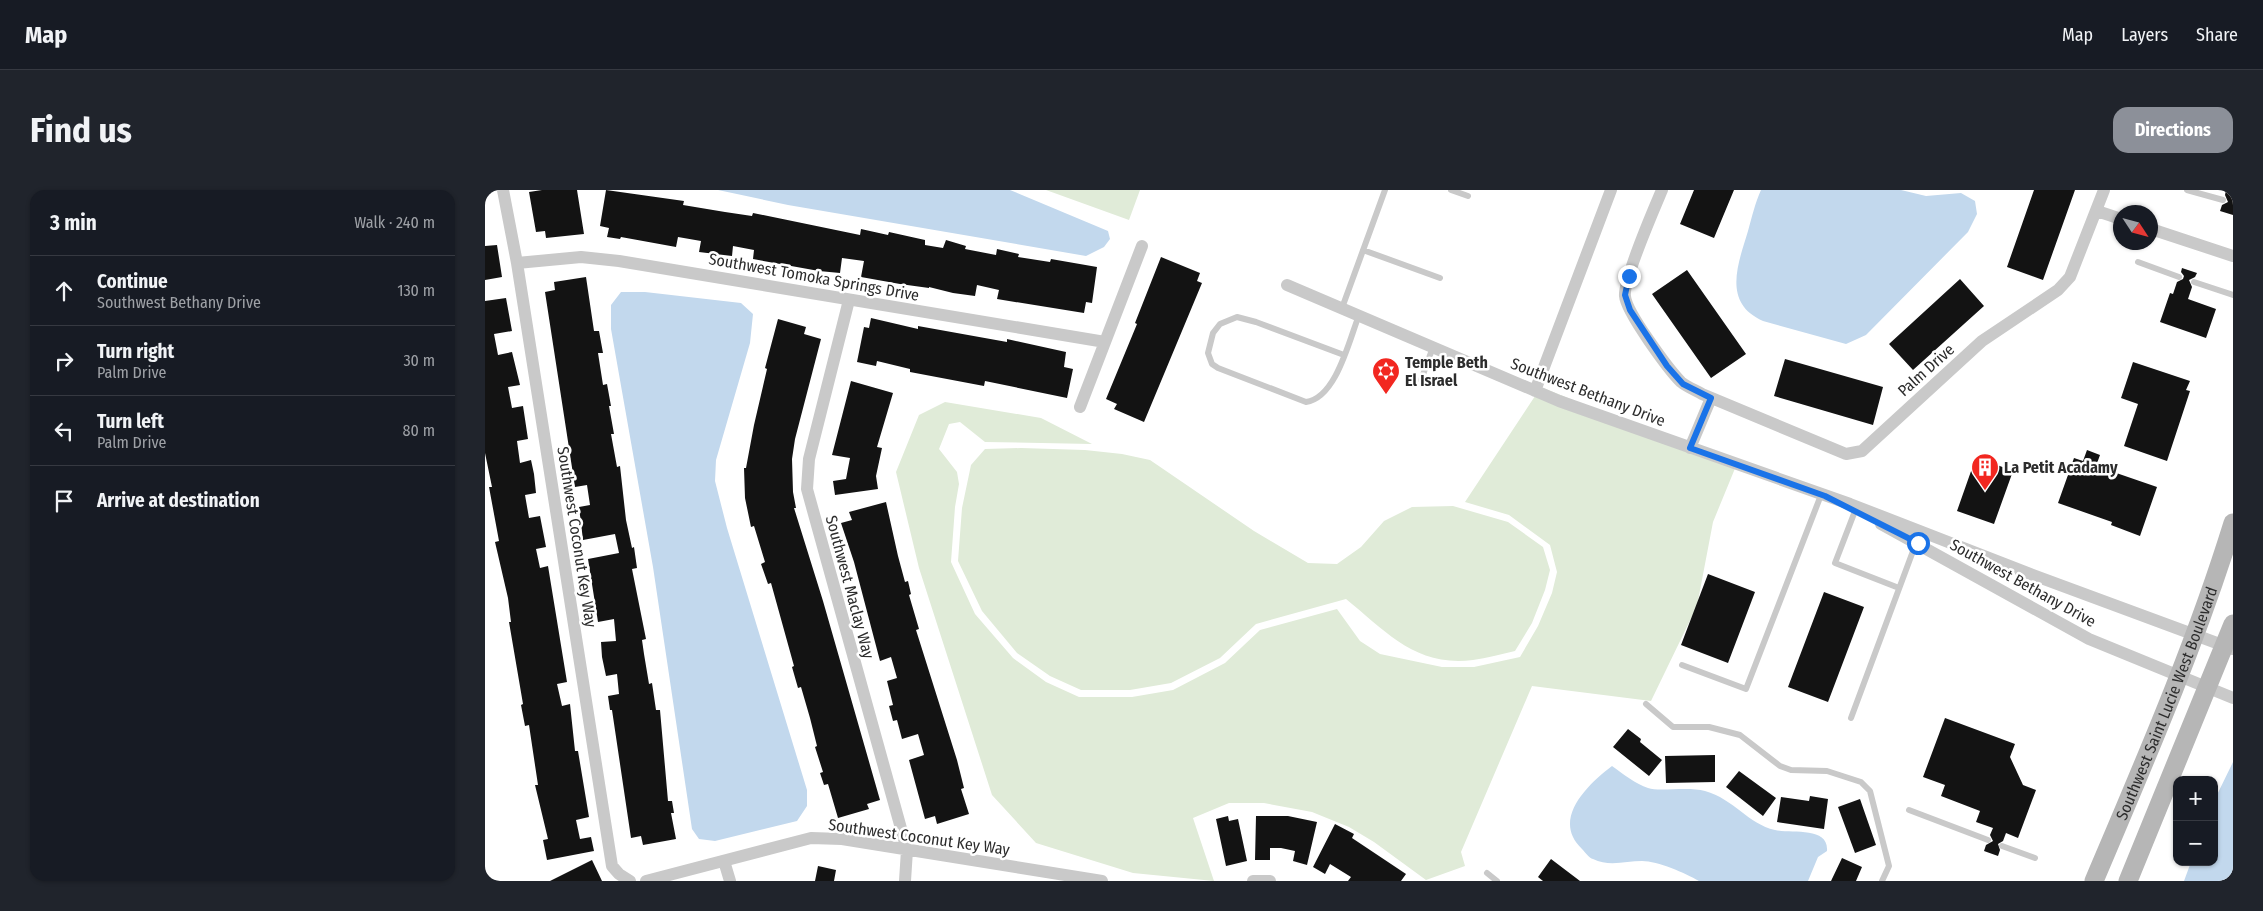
<!DOCTYPE html>
<meta charset="utf-8">
<style>
body{margin:0;font-family:"Fira Sans Condensed",sans-serif;background:#20242c;color:#f1f3f6}
.controls{position:absolute;right:15px;bottom:15px;display:grid;overflow:hidden;border-radius:10px;box-shadow:0 1px 4px #0004}
.controls button{width:45px;height:45px;display:grid;place-items:center;padding:0;border:0;border-bottom:1px solid #363941;background:#171b24;color:#f1f3f6;font:25px sans-serif}
.compass{position:absolute;left:1628px;top:15px;width:45px;height:45px;border-radius:50%;background:#171b24;box-shadow:0 1px 4px #0004;rotate:126deg}
.stop{position:absolute;width:15px;height:15px;margin:-11px;border:4px solid #1a73e8;border-radius:50%;background:#fff}
.stop.end{background:#1a73e8;border-color:#fff;box-shadow:0 1px 5px #0008}
.list{margin:0;padding:0;list-style:none}
h2{display:flex;justify-content:space-between;align-items:center;height:65px;margin:0;padding:0 20px;font-size:21px}
h2 small{font-size:16px;font-weight:400;color:#9ea1a6}
.list li{display:grid;grid-template-columns:32px 1fr auto;gap:15px;align-items:center;box-sizing:border-box;height:70px;padding:0 20px;border-top:1px solid #363941}
.list b{display:block;font-size:19px;white-space:nowrap}
.list p{margin:0;font-size:16px;white-space:nowrap;color:#9ea1a6}
.list em{font-size:16px;font-style:normal;color:#9ea1a6}
.icon{flex:none;width:28px;height:28px;fill:none;stroke:currentColor;stroke-width:2;stroke-linecap:round;stroke-linejoin:round}
.map{position:relative;flex:none;width:1748px;height:691px;overflow:hidden;border-radius:15px}
header{display:flex;align-items:center;gap:30px;box-sizing:border-box;height:70px;padding:0 25px;background:#171b24;border-bottom:1px solid #363941}
header strong{font-size:24px}
nav{display:flex;gap:28px;margin-inline-start:auto;font-size:18px}
.intro{display:flex;align-items:center;justify-content:space-between;box-sizing:border-box;height:120px;padding:0 30px}
h1{margin:0;font-size:35px}
.button{padding:12px 22px;border-radius:15px;background:#8c9099;color:#fff;font-size:18px;font-weight:700}
main{display:flex;gap:30px;padding:0 30px}
aside{flex:1;background:#171b24;border-radius:15px;box-shadow:0 1px 4px #0004}
.map>svg:first-child{display:block}
.green{fill:#e0ebd8}
.water{fill:#c2d8ed}
.building{fill:#131313}
.lines{fill:none;stroke-linecap:round;stroke-linejoin:round}
.service{stroke:#c9c9c9;stroke-width:6}
.minor{stroke:#c9c9c9;stroke-width:12}
.secondary{stroke:#b6b6b6;stroke-width:19}
.route{stroke:#1a73e8;stroke-width:6}
.labels{text-anchor:middle;dominant-baseline:central;stroke-width:5;stroke-linejoin:round;paint-order:stroke}
.street-label{font-size:16px;fill:#2c2c2c;stroke:#fff}
.poi-label{font-size:16px;font-weight:bold;fill:#2c2c2c;stroke:#fff;text-anchor:start}
</style>
<header>
<strong>Map</strong>
<nav><a>Map</a><a>Layers</a><a>Share</a></nav>
</header>
<div class="intro"><h1>Find us</h1><a class="button">Directions</a></div>
<main>
<aside>
<h2>3 min<small>Walk · 240 m</small></h2>
<ul class="list">
<li><svg class="icon" aria-label="ahead" viewBox="0 0 24 24"><path d="M12 20V5M6 11l6-6 6 6"/></svg><div><b>Continue</b><p>Southwest Bethany Drive</p></div><em>130 m</em></li>
<li><svg class="icon" aria-label="right" viewBox="0 0 24 24"><path d="M7 20v-9h11M14 6l5 5-5 5"/></svg><div><b>Turn right</b><p>Palm Drive</p></div><em>30 m</em></li>
<li><svg class="icon" aria-label="left" viewBox="0 0 24 24"><path d="M17 20v-9H6M10 6l-5 5 5 5"/></svg><div><b>Turn left</b><p>Palm Drive</p></div><em>80 m</em></li>
<li><svg class="icon" aria-label="arrive" viewBox="0 0 24 24"><path d="M6 21V4h12l-3 4 3 4H6"/></svg><div><b>Arrive at destination</b></div></li>
</ul>
</aside>
<div class="map">
<svg width="1748" height="691" viewBox="0 0 1748 691">
<rect width="100%" height="100%" fill="#fff"/>
<path class="green" d="M561,0h94l-11,30z
M1056,197l195,79 -23,56 -16,84 -46,95 -119,-15 -71,166 4,14 -39,14 -52,-38 -25,-15 -37,-15 -48,-9h-35l-36,15 21,63 -81,-8 -97,-30 -44,-48 -73,-227 -23,-96 23,-57 26,-13 96,16 51,26 -107,-2 -25,-20 -11,2 -10,25 18,23 2,12 -4,23 -4,55 24,52 38,44 33,24 33,15h53l41,-7 52,-27 35,-33 77,-21 23,32 20,13 62,13h32l46,-10 18,-31 14,-33 5,-21 -7,-27 -41,-30 -44,-13z
M536,258l64,2 37,4 28,6 104,71 54,32 29,1 24,-17 23,-26 28,-14 41,-1 55,16 35,25 7,23 -5,20 -13,33 -17,28c-14,3 -28,7 -42,9 -58,7 -86,-28 -127,-61l-90,25 -36,34 -49,25 -41,7h-49l-31,-14 -33,-23 -35,-42 -24,-50 4,-53 9,-43 14,-16z"/>
<path class="water" d="M233,0h292l98,41 2,8 -6,8 -18,9 -298,-51z
M1276,0h140l25,6 35,-3 14,8 2,13 -9,18 -102,103 -20,9 -83,-23c-41,-18 -25,-57 -15,-90 4,-14 7,-28 13,-41z
M136,102h24l96,11 12,11 -3,29 -34,117 -1,21 12,47 80,262v16l-10,15 -82,20 -16,-2 -7,-10 -39,-262 -42,-238v-24z
M1748,572v119h-49l7,-19h23v-61z
M1127,576c11,8 24,18 36,22 12,4 40,-2 57,3 29,8 43,33 70,39 16,4 54,-4 52,21l-9,6 -10,24h-109c-14,-8 -41,-20 -57,-20 -16,0 -33,6 -49,-2 -4,-1 -8,-7 -11,-10 -31,-29 5,-64 30,-83z"/>
<path class="building" d="M57,0h35l7,44 -38,4 -1,-7 -9,1 -7,-40z
M121,0l78,11 -1,4 42,7 27,4 1,-3 107,22 1,-6 27,6 1,-3 36,8v5l18,3 3,-8 20,6 -1,3 31,6 1,-6 22,5 -1,3 32,5 1,-3 46,8 -5,36 -6,-1 -2,11 -87,-14 2,-9 -22,-5 -2,11 -22,-3 -24,-6v1l-29,-4 -39,-7 3,-16 -22,-3 -2,15 -21,-2 -66,-12 1,-9 -21,-4 -1,10 -33,-4 2,-11 -23,-4 -2,10 -55,-10 -1,2 -13,-2 2,-9 -9,-2z
M1209,0h40l-20,48 -34,-14z
M1549,0h41l-32,90 -36,-13z
M1741,0h7v25l-13,-4 2,-6 6,-3 -3,-7z
M12,55l5,32 -17,3v-34z
M676,67l39,16 -3,8 5,2 -58,139 -30,-13 3,-5 -11,-5 31,-75 -2,-1z
M1697,78l15,5 -2,4 -6,3 3,7 -4,12 28,10 -10,29 -46,-16 10,-29 3,1 4,-12 6,-3 1,-3 -3,-4z
M1202,80l59,84 -35,24 -59,-84z
M101,87l8,54h5l4,22h-5l5,32 4,-1 4,22h-2l5,28h-3l6,33 3,-1 6,54 6,28 2,-1 3,21 -5,1 14,70 -4,1 2,14 5,30 3,-1 4,27h4l8,91h4l2,12h-3l5,26 -33,6 -2,-9 -10,2 -19,-128h-2l-2,-14 11,-2 -2,-20 -11,2 -4,-19 -1,-15 15,-1 -2,-22 -16,3 -10,-63 31,-6 -4,-19 -32,6 -4,-33 11,-2 -3,-20 -12,2 -30,-195 10,-2 -1,-8z
M1475,89l24,27 -71,64 -24,-26z
M21,108l6,33 -18,3 4,21 14,-3 8,33 -12,2 4,21 11,-2 5,33 -11,2 3,22 11,-3 3,14 2,19 -11,2 4,23 11,-2 6,31 -10,2 4,19 8,-2 19,116 -10,2 5,22 8,-2 5,47h3l11,66 -13,3 4,19 11,-2 3,14 -47,9 -4,-20 5,-1 -13,-54h3l-9,-60 -4,1 -4,-21 2,-1 -14,-82h2l-3,-24 -13,-56 4,-1 -10,-54h3l-7,-34v-152z
M386,128l47,11v-3l89,16v-3l59,13 -2,15 9,2 -6,29 -82,-17 -1,5 -74,-14v-3l-33,-8 -1,5 -19,-4 7,-35 5,1z
M293,129l28,8 -2,7 17,5 -26,100 -3,20 1,33 3,16h-2l29,93 57,199 -13,4 2,5 -31,9 -10,-34 -4,1 -4,-12 3,-1 -8,-25 2,-1 -7,-28 -9,-31 -3,1 -6,-21 2,-1 -23,-83 -3,1 -7,-20 4,-2 -11,-36 -3,1 -6,-29 -1,-30h2l8,-43 13,-56 -2,-1z
M1300,169l98,28 -10,38 -99,-29z
M1648,172l57,19 -4,9 4,1 -23,70 -43,-15 14,-42 -17,-6z
M366,191l42,12 -16,54 5,1 -6,28 2,13 -43,6 -2,-14 13,-2 4,-21 -18,-3z
M1602,260l13,5 -4,11 61,21 -17,49 -29,-11 1,-3 -54,-19 16,-45 9,3z
M1491,267l37,14 -19,53 -37,-13z
M401,312l12,54 7,26 3,-1 3,13 -2,1 10,34 -3,1 41,130 7,28 -3,1 8,25 -32,10 -2,-8 -10,3 -16,-59 15,-5 -6,-21 -16,5 -5,-19 -4,1 -4,-15 4,-1 -6,-24 10,-3 -6,-21 -11,4 -26,-99 -13,-39 11,-3 -3,-8z
M1223,384l47,18 -27,71 -47,-18z
M1339,402l40,15 -36,95 -40,-15z
M1460,528l70,26 -5,13 13,28 13,5 -18,48 -12,-5 -3,8 -5,3 2,6 -2,6 -14,-5 2,-6 7,-4 -3,-6 3,-7 -17,-6 4,-11 -39,-15 4,-11 -22,-8z
M1143,539l13,10 -1,3 22,18 -13,16 -36,-29z
M1230,565v27l-49,1 -1,-27z
M1254,581l37,27 -13,18 -37,-29z
M1325,606l18,3 -4,30 -47,-7 4,-25 28,4z
M1375,609l16,46 -21,8 -17,-46z
M743,626l1,5 9,-2 9,42 -21,5 -10,-47z
M771,626h32l29,6 -10,43 -14,-4 2,-10 -14,-3h-11v12h-15z
M850,634l19,10 -2,4 54,36 -5,7h-53l3,-4 -21,-13 -5,10 -12,-7z
M1357,668l20,9 -6,14h-25z
M1066,669l29,22h-37l-5,-4z
M107,670l10,21h-52z
M333,676l18,4 -2,11h-19z"/>
<g class="lines">
<path class="service" d="M966,0l17,6
M1702,0l36,10
M878,60l77,28
M1653,72l41,15
M1709,92l39,13
M857,118l43,-118
M859,165l-88,-33 -19,-5 -17,7 -7,9 -5,20 4,11 6,4 88,34c30,-4 43,-61 53,-87
M936,190l12,-33
M1370,321l-20,52 64,25
M1197,475l64,24 75,-194
M1161,514l27,23h36l31,8 40,31 11,4 36,1 34,11 9,9 19,75 -7,15
M1366,528l65,-175
M1424,620l79,30
M1517,656l33,12
M1002,683l10,8"/>
<path class="minor" d="M18,0l14,73 95,603 7,8 11,7
M1177,0c-8,19 -39,90 -37,106 1,16 44,74 56,86 6,5 14,8 21,12l144,60 16,-3 120,-110 76,-51 12,-13 34,-87
M1612,21l24,8
M1666,39l82,27
M32,73l64,-6 38,4 486,81
M802,95l272,116 291,103 183,71 200,74
M364,110l-40,159 -2,30 100,361 -2,31
M1050,201l76,-201
M595,217l62,-161
M1205,258l21,-50
M1396,334l208,115 144,59
M239,671l6,20
M161,691l165,-43 31,1 260,42
M768,691h17"/>
<g class="secondary">
<path id="s1" d="M1609,691c50,-118 101,-235 139,-358"/>
<path d="M1643,691l105,-257"/>
</g>
</g>
<g class="lines">
<path class="route" d="M1144,86l-4,19 5,15 37,56 16,18 28,14 -21,50 135,48 93,47"/>
</g>
<defs>
<g id="synagogue-pin" transform="scale(1.4375)"><path d="M0 17L-7.5 6A9.5 9.5 0 1 1 7.5 6Z" fill="#f22720" stroke="#fff"/><path d="M0-6.5L5.6 3.2H-5.6ZM0 6.5L5.6-3.2H-5.6Z" fill="#fff"/></g>
<g id="building-pin" transform="scale(1.4375)"><path d="M0 17L-7.5 6A9.5 9.5 0 1 1 7.5 6Z" fill="#f22720" stroke="#fff"/><path d="M-4-6H4V6H1V3H-1V6H-4ZM-2.5-4.3h1.7v1.8h-1.7ZM.8-4.3h1.7v1.8H.8ZM-2.5-1h1.7V.8h-1.7ZM.8-1h1.7V.8H.8Z" fill="#fff"/></g>
</defs>
<g fill-rule="evenodd">
<use href="#synagogue-pin" x="901" y="181"/>
<use href="#building-pin" x="1500" y="277"/>
</g>
<g class="labels">
<g class="street-label">
<text transform="translate(329 87) rotate(10)">Southwest Tomoka Springs Drive</text>
<text transform="translate(1441 180) rotate(-42)">Palm Drive</text>
<text transform="translate(1103 202) rotate(21)">Southwest Bethany Drive</text>
<text transform="translate(92 347) rotate(81)">Southwest Coconut Key Way</text>
<text transform="translate(1538 393) rotate(29)">Southwest Bethany Drive</text>
<text transform="translate(365 397) rotate(75)">Southwest Maclay Way</text>
<text stroke="none"><textPath href="#s1" startOffset="192">Southwest Saint Lucie West Boulevard</textPath></text>
<text transform="translate(434 647) rotate(8)">Southwest Coconut Key Way</text>
</g>
<g class="poi-label">
<text x="920" y="172">Temple Beth<tspan x="920" dy="18">El Israel</tspan></text>
<text x="1519" y="277">La Petit Acadamy</text>
</g>
</g>
</svg>
<div class="controls">
<button>+</button>
<button>−</button>
</div>
<svg class="compass" viewBox="-18 -18 36 36"><path d="M0-13l5 13h-10z" fill="#e53935"/><path d="M0 13l5-13h-10z" fill="#9ea1a6"/></svg>
<div class="stop" style="left:1433px;top:353px"></div>
<div class="stop end" style="left:1144px;top:86px"></div>
</div>
</main>
